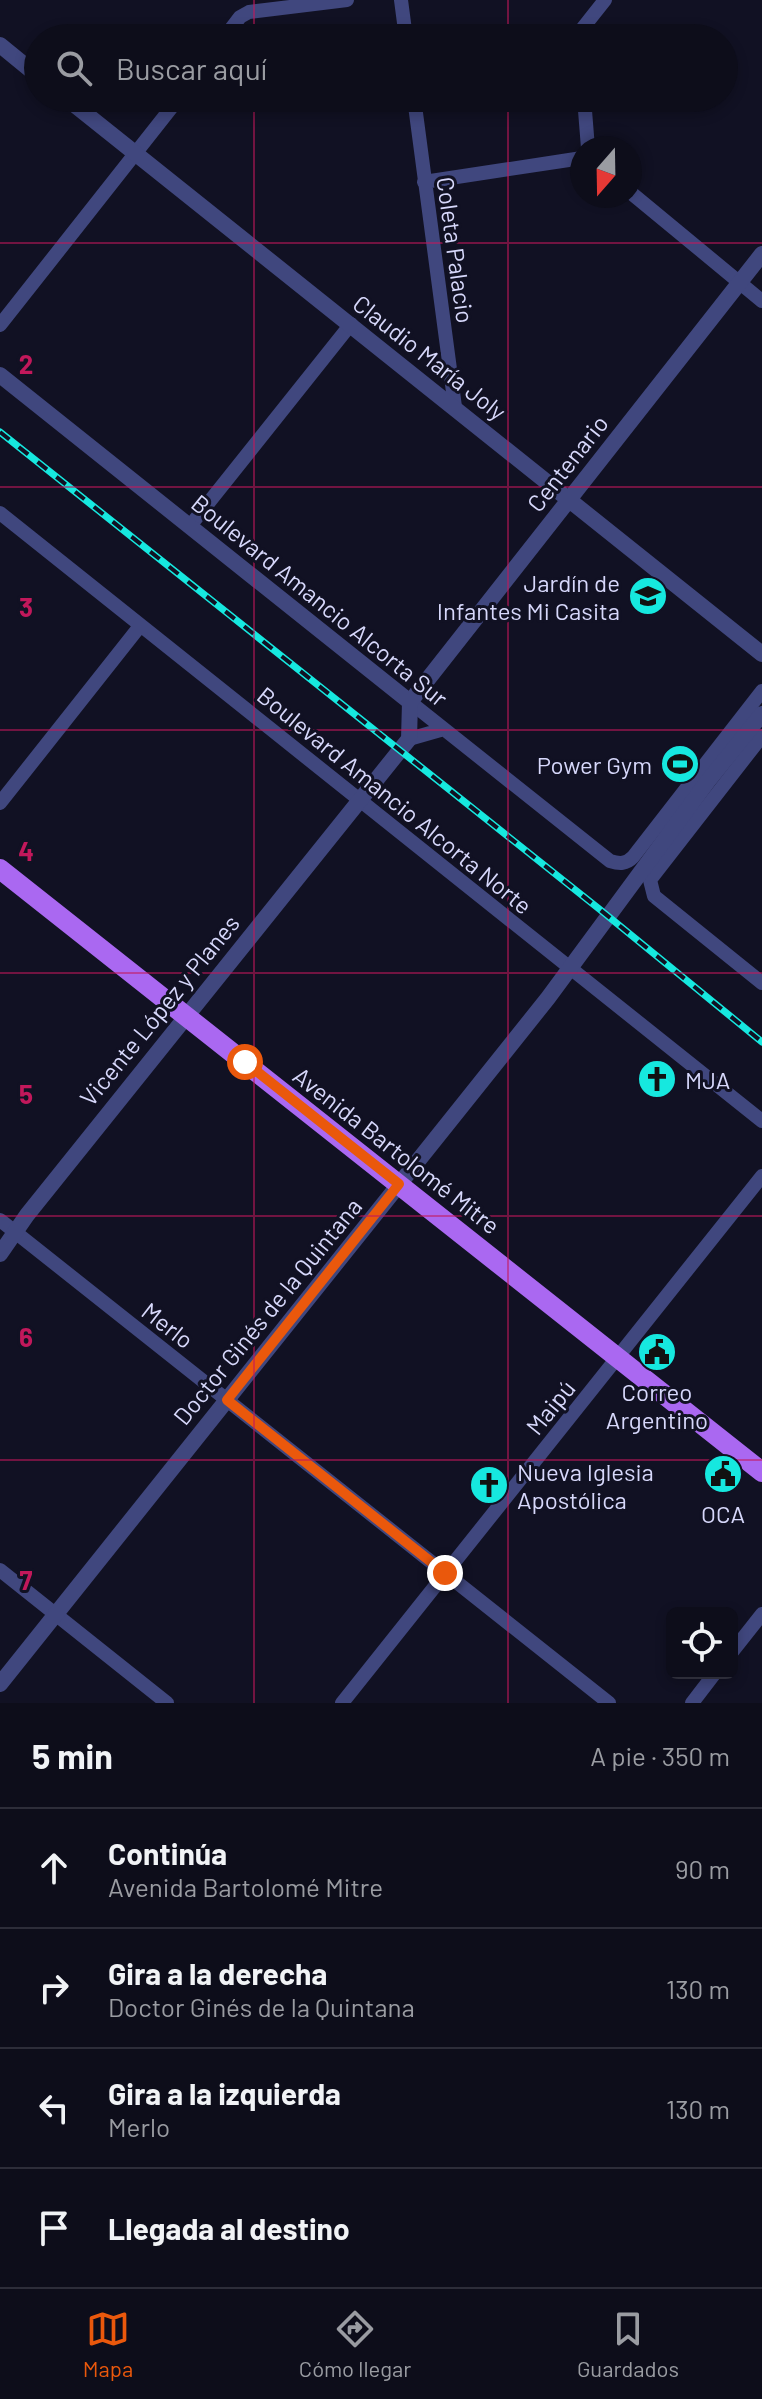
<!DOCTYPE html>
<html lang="es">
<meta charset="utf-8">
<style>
body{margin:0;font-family:Barlow,sans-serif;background:#161623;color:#f1f3f6}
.controls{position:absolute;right:24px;bottom:24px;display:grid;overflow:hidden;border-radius:12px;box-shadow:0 4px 12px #0003}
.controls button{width:72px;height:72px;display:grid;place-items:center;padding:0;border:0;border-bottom:2px solid #2d2d39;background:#0d0d1a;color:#f1f3f6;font:40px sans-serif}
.compass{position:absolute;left:570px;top:136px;width:72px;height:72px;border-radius:50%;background:#0d0d1a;box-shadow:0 4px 12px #0003;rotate:200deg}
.stop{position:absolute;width:24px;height:24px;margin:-18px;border:6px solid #ea580c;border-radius:50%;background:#fff}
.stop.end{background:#ea580c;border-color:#fff;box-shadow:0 2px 8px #0008}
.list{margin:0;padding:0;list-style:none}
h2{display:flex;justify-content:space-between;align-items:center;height:104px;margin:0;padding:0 32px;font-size:34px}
h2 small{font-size:26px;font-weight:400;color:#9a9ca2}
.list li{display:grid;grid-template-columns:52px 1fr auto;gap:24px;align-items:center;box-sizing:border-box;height:120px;padding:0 32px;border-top:2px solid #2d2d39}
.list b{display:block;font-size:30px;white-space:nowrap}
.list p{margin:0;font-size:26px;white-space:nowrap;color:#9a9ca2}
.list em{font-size:26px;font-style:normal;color:#9a9ca2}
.icon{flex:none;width:44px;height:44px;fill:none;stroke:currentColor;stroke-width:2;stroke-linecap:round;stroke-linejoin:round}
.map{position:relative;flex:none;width:762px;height:1703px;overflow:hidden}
.search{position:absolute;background:#0d0d1a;box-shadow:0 4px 12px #0003;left:24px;right:24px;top:24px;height:88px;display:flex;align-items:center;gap:20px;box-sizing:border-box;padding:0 28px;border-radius:44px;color:#9a9ca2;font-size:30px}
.sheet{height:584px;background:#0d0d1a}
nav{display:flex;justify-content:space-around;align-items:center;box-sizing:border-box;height:112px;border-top:2px solid #2d2d39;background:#0d0d1a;font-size:22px;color:#9a9ca2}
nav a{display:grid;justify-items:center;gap:4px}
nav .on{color:#ea580c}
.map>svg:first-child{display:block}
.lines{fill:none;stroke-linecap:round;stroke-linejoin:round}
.minor{stroke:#40477e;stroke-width:14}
.tertiary{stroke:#40477e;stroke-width:16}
.primary{stroke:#aa68f1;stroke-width:20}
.rail-casing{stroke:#16e8df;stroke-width:7}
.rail{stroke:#111123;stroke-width:4;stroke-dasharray:12;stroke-linecap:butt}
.route{stroke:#ea580c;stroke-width:10}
.grid{fill:none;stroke:#c2185b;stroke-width:2;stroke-opacity:0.55}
.labels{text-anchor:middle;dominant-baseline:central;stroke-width:6;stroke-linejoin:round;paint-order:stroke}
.street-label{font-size:24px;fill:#d7d8fb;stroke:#111123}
.poi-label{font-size:24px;fill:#d7d8fb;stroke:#111123;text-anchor:end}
.grid-label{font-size:26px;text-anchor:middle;font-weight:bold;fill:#c2185b;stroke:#111123;stroke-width:6;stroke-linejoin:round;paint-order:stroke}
</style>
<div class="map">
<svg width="762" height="1703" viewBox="0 0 762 1703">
<rect width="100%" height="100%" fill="#111123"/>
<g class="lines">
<path class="minor" d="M401,0l5,38
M224,38l16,-21 9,-5 98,-12
M579,38l3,-9 23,-29
M414,98l41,309
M584,98l4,50
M424,182l158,-24
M630,192l132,109
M0,325l179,-227
M0,513l762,608
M190,526l161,-202
M410,702l200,159c10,3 16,3 23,-4l129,-166
M762,736l-112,144 4,16 108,87
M409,739l35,-10
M0,803l140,-177
M0,1220l609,483
M0,1570l167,133
M732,1652l30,-38
M342,1703l420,-527
M692,1703l23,-30"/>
<path class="tertiary" d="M0,45l38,31
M66,98l696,556
M0,375l410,327
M410,702l352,-448
M0,1254l27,-39 382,-476 1,-37
M0,1684l548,-686 160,-217 54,-67"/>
<path class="primary" d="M0,869l762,603"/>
<g class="rail-casing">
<path id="rail" d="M0,432l598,476 164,134"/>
</g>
<use href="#rail" class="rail"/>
</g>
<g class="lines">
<path class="route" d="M245,1062l154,122 -172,216 218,173"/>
</g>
<path class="grid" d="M254,0v38M508,0v38M254,98v1605M508,98v1605M0,243h762M0,487h762M0,730h762M0,973h762M0,1216h762M0,1460h762"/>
<defs>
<g id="school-disc" transform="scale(2)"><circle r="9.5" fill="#16e8df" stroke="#111123"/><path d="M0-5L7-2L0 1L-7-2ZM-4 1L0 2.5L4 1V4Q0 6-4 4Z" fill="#111"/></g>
<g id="stadium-disc" transform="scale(2)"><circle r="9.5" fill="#16e8df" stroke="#111123"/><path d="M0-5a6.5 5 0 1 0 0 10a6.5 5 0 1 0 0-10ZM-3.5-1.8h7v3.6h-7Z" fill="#111"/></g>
<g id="church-disc" transform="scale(2)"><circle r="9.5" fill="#16e8df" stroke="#111123"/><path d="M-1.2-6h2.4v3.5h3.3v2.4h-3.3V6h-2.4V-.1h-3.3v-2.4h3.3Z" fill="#111"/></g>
<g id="civic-disc" transform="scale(2)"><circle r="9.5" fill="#16e8df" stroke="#111123"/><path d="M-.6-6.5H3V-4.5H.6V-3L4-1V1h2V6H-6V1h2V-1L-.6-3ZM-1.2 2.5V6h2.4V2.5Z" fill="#111"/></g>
</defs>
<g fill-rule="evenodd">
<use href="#school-disc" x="648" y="596"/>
<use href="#stadium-disc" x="680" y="764"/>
<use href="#church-disc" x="657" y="1079"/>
<use href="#civic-disc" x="657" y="1352"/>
<use href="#civic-disc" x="723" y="1474"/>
<use href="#church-disc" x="489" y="1485"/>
</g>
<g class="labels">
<g class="street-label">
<text transform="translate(456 250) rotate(82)">Coleta Palacio</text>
<text transform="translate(430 357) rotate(38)">Claudio María Joly</text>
<text transform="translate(567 463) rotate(-52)">Centenario</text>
<text transform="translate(320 600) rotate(39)">Boulevard Amancio Alcorta Sur</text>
<text transform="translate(395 800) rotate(39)">Boulevard Amancio Alcorta Norte</text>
<text transform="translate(159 1010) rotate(-51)">Vicente López y Planes</text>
<text transform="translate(397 1150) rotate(38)">Avenida Bartolomé Mitre</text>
<text transform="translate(267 1311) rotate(-51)">Doctor Ginés de la Quintana</text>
<text transform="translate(168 1325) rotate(38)">Merlo</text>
<text transform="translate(550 1407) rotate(-51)">Maipú</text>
</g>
<g class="poi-label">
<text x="620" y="582">Jardín de<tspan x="620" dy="28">Infantes Mi Casita</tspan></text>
<text x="652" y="764">Power Gym</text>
<text x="685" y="1079" text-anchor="start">MJA</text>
<text x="657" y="1391" text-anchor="middle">Correo<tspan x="657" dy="28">Argentino</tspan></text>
<text x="517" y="1471" text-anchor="start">Nueva Iglesia<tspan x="517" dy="28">Apostólica</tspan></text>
<text x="723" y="1513" text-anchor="middle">OCA</text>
</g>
</g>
<g class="grid-label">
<text x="26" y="374">2</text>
<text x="26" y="617">3</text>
<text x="26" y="861">4</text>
<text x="26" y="1104">5</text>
<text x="26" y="1347">6</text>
<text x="26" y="1590">7</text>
</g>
</svg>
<div class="controls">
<button><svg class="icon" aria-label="locate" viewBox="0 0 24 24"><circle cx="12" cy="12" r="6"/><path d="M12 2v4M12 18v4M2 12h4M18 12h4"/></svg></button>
</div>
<svg class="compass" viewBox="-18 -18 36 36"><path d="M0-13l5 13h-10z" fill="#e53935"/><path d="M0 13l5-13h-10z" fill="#9a9ca2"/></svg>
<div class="stop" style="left:245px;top:1062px"></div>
<div class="stop end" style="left:445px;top:1573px"></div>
<div class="search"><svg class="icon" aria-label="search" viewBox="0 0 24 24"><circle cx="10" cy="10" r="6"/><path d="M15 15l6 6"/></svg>Buscar aquí</div>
</div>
<section class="sheet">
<h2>5 min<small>A pie · 350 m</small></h2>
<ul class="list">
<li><svg class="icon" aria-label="ahead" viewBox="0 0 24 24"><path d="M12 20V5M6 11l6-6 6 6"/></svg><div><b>Continúa</b><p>Avenida Bartolomé Mitre</p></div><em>90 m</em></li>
<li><svg class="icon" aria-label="right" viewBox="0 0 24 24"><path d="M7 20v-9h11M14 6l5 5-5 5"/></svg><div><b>Gira a la derecha</b><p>Doctor Ginés de la Quintana</p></div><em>130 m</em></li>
<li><svg class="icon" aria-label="left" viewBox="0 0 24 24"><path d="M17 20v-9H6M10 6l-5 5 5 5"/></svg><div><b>Gira a la izquierda</b><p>Merlo</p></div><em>130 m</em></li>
<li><svg class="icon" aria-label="arrive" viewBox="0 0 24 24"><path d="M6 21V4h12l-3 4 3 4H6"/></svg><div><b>Llegada al destino</b></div></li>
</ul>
</section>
<nav>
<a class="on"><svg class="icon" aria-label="map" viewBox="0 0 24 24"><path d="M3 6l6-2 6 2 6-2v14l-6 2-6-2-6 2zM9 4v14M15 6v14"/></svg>Mapa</a>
<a><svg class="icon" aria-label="directions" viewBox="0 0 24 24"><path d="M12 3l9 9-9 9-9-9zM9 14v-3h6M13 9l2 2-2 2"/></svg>Cómo llegar</a>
<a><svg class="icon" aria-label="saved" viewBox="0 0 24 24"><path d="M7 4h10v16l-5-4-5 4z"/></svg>Guardados</a>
</nav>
